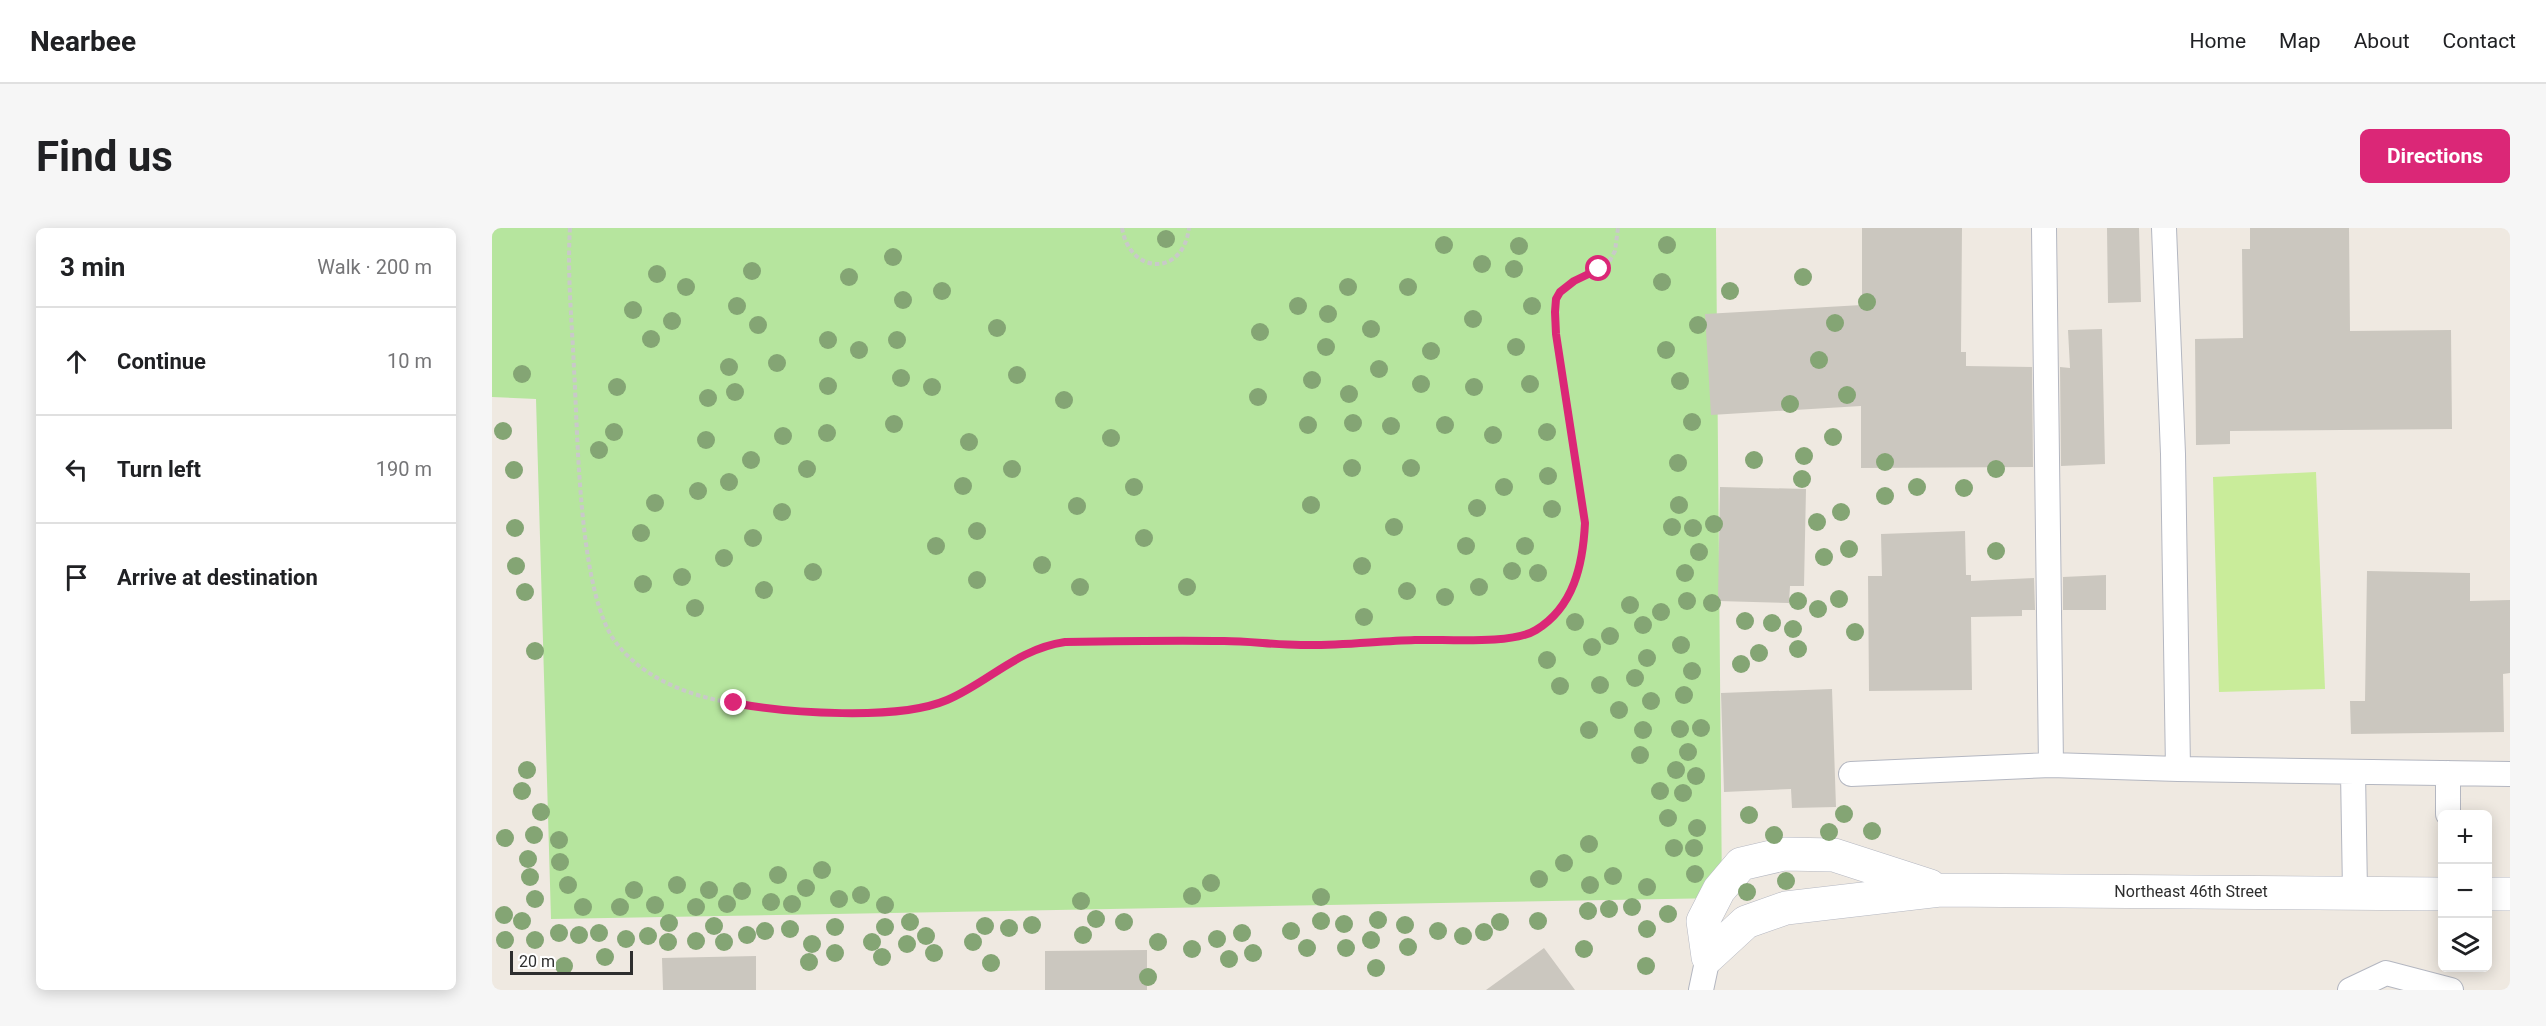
<!DOCTYPE html>
<meta charset="utf-8">
<style>
body{margin:0;font-family:Roboto,sans-serif;background:#f6f6f6;color:#202124}
.controls{position:absolute;right:18px;bottom:18px;display:grid;overflow:hidden;border-radius:9px;box-shadow:0 3px 15px #0003}
.controls button{width:54px;height:54px;display:grid;place-items:center;padding:0;border:0;border-bottom:2px solid #e0e0e0;background:#fff;color:#202124;font:30px sans-serif}
.scale{position:absolute;left:18px;bottom:15px;width:123px;box-sizing:border-box;padding-left:6px;border:3px solid #2e2e2e;border-top:0;font-size:16px;line-height:21px;white-space:nowrap;color:#2e2e2e;-webkit-text-stroke:4px #fff;paint-order:stroke}
.stop{position:absolute;width:18px;height:18px;margin:-14px;border:4px solid #db2777;border-radius:50%;background:#fff}
.stop.end{background:#db2777;border-color:#fff;box-shadow:0 2px 6px #0008}
.list{margin:0;padding:0;list-style:none}
h2{display:flex;justify-content:space-between;align-items:center;height:78px;margin:0;padding:0 24px;font-size:26px}
h2 small{font-size:20px;font-weight:400;color:#757577}
.list li{display:grid;grid-template-columns:39px 1fr auto;gap:18px;align-items:center;box-sizing:border-box;height:108px;padding:0 24px;border-top:2px solid #e0e0e0}
.list b{display:block;font-size:22px;white-space:nowrap}
.list em{font-size:20px;font-style:normal;color:#757577}
.icon{flex:none;width:33px;height:33px;fill:none;stroke:currentColor;stroke-width:2;stroke-linecap:round;stroke-linejoin:round}
.map{position:relative;flex:none;width:2018px;height:762px;overflow:hidden;border-radius:9px}
header{display:flex;align-items:center;gap:36px;box-sizing:border-box;height:84px;padding:0 30px;background:#fff;border-bottom:2px solid #e0e0e0}
header strong{font-size:28px}
nav{display:flex;gap:33px;margin-inline-start:auto;font-size:21px}
.intro{display:flex;align-items:center;justify-content:space-between;box-sizing:border-box;height:144px;padding:0 36px}
h1{margin:0;font-size:42px}
.button{padding:15px 27px;border-radius:9px;background:#db2777;color:#fff;font-size:21px;font-weight:700}
main{display:flex;gap:36px;padding:0 36px}
aside{flex:1;background:#fff;border-radius:9px;box-shadow:0 3px 15px #0003}
.map>svg:first-child{display:block}
.green{fill:#b6e59e}
.pitch{fill:#c9ec9a}
.building{fill:#cbc7bf}
.lines{fill:none;stroke-linecap:round;stroke-linejoin:round}
.lane-casing{stroke:#b4b7c1;stroke-width:26}
.street-casing{stroke:#b4b7c1;stroke-width:34}
.path{stroke:#c9c9c9;stroke-width:4;stroke-dasharray:4.5 3;stroke-linecap:butt}
.lane{stroke:#fff;stroke-width:24}
.street{stroke:#fff;stroke-width:33}
.tree{fill:#84a574}
.route{stroke:#db2777;stroke-width:8}
.labels{text-anchor:middle;dominant-baseline:central;stroke-width:5;stroke-linejoin:round;paint-order:stroke}
.street-label{font-size:16px;fill:#2e2e2e;stroke:#fff}
</style>
<header>
<strong>Nearbee</strong>
<nav><a>Home</a><a>Map</a><a>About</a><a>Contact</a></nav>
</header>
<div class="intro"><h1>Find us</h1><a class="button">Directions</a></div>
<main>
<aside>
<h2>3 min<small>Walk · 200 m</small></h2>
<ul class="list">
<li><svg class="icon" aria-label="ahead" viewBox="0 0 24 24"><path d="M12 20V5M6 11l6-6 6 6"/></svg><div><b>Continue</b></div><em>10 m</em></li>
<li><svg class="icon" aria-label="left" viewBox="0 0 24 24"><path d="M17 20v-9H6M10 6l-5 5 5 5"/></svg><div><b>Turn left</b></div><em>190 m</em></li>
<li><svg class="icon" aria-label="arrive" viewBox="0 0 24 24"><path d="M6 21V4h12l-3 4 3 4H6"/></svg><div><b>Arrive at destination</b></div></li>
</ul>
</aside>
<div class="map">
<svg width="2018" height="762" viewBox="0 0 2018 762">
<rect width="100%" height="100%" fill="#efe9e1"/>
<path class="green" d="M0,0h1224l6,670 -1171,21 -15,-520 -44,-2z"/>
<path class="pitch" d="M1824,244l9,217 -106,3 -6,-215z"/>
<path class="building" d="M1370,0h100l-1,124h5v14l66,1 1,100 -172,1v-62l-150,9 -6,-101 157,-9z
M1615,0h32l2,74 -33,1z
M1758,0h99l1,103 101,-1 1,99 -222,2v13l-34,1 -1,-106 48,-1 -1,-89h8z
M1610,101l3,135 -44,2 -1,-99 10,1 -2,-38z
M1228,259l86,2 -2,97h-14l-1,17 -71,-2z
M1473,303l1,44h5v6l63,-3 1,32h-13v6l-51,1 1,73 -103,1 -1,-115h14l-1,-42z
M1875,343l103,2v28l40,-1v73l-7,1 1,58 -153,2 -1,-33h15z
M1614,347v35h-43v-33z
M1340,461l4,118 -44,1 -1,-19 -67,3 -3,-99z
M1052,720l31,42h-89z
M655,722v40h-102v-39z
M264,728v34h-93l-1,-32z"/>
<g class="lines">
<g class="lane-casing">
<path id="lane" d="M1552,0l7,537 127,4
M1672,0l9,226 5,315 332,5
M1861,544l2,120
M1956,545v41
M1359,546l200,-9
M1209,762l7,-33
M1858,762l36,-17 65,17"/>
</g>
<g class="street-casing">
<path id="street" d="M1996,666h22
M1216,729l38,-35 40,-14 154,-18 502,4
M1216,729l-5,-36 16,-31 22,-26 43,-10 50,1 96,31"/>
</g>
<path class="path" d="M78,0c-3,46 2,94 4,141 4,64 4,227 43,275 50,63 150,66 223,67 22,1 47,3 68,0 59,-10 98,-61 156,-69 54,-1 107,-2 160,-2 26,1 51,5 77,5 38,1 76,-4 114,-5 31,-1 97,4 121,-10 38,-23 47,-66 49,-107l-29,-189v-35l4,-7 14,-11 34,-17 7,-13 3,-23
M630,0c8,47 61,49 67,0"/>
<use href="#lane" class="lane"/>
<use href="#street" class="street"/>
</g>
<g class="tree">
<circle cx="674" cy="11" r="9"/>
<circle cx="952" cy="17" r="9"/>
<circle cx="1175" cy="17" r="9"/>
<circle cx="1027" cy="18" r="9"/>
<circle cx="401" cy="29" r="9"/>
<circle cx="990" cy="36" r="9"/>
<circle cx="1022" cy="41" r="9"/>
<circle cx="260" cy="43" r="9"/>
<circle cx="165" cy="46" r="9"/>
<circle cx="357" cy="49" r="9"/>
<circle cx="1311" cy="49" r="9"/>
<circle cx="1170" cy="54" r="9"/>
<circle cx="194" cy="59" r="9"/>
<circle cx="856" cy="59" r="9"/>
<circle cx="916" cy="59" r="9"/>
<circle cx="450" cy="63" r="9"/>
<circle cx="1238" cy="63" r="9"/>
<circle cx="411" cy="72" r="9"/>
<circle cx="1375" cy="74" r="9"/>
<circle cx="245" cy="78" r="9"/>
<circle cx="806" cy="78" r="9"/>
<circle cx="1040" cy="78" r="9"/>
<circle cx="141" cy="82" r="9"/>
<circle cx="836" cy="86" r="9"/>
<circle cx="981" cy="91" r="9"/>
<circle cx="180" cy="93" r="9"/>
<circle cx="1343" cy="95" r="9"/>
<circle cx="266" cy="97" r="9"/>
<circle cx="1206" cy="97" r="9"/>
<circle cx="505" cy="100" r="9"/>
<circle cx="879" cy="101" r="9"/>
<circle cx="768" cy="104" r="9"/>
<circle cx="159" cy="111" r="9"/>
<circle cx="336" cy="112" r="9"/>
<circle cx="405" cy="112" r="9"/>
<circle cx="834" cy="119" r="9"/>
<circle cx="1024" cy="119" r="9"/>
<circle cx="367" cy="122" r="9"/>
<circle cx="1174" cy="122" r="9"/>
<circle cx="939" cy="123" r="9"/>
<circle cx="1327" cy="132" r="9"/>
<circle cx="285" cy="135" r="9"/>
<circle cx="237" cy="139" r="9"/>
<circle cx="887" cy="141" r="9"/>
<circle cx="30" cy="146" r="9"/>
<circle cx="525" cy="147" r="9"/>
<circle cx="409" cy="150" r="9"/>
<circle cx="820" cy="152" r="9"/>
<circle cx="1188" cy="153" r="9"/>
<circle cx="929" cy="156" r="9"/>
<circle cx="1038" cy="156" r="9"/>
<circle cx="336" cy="158" r="9"/>
<circle cx="125" cy="159" r="9"/>
<circle cx="440" cy="159" r="9"/>
<circle cx="982" cy="159" r="9"/>
<circle cx="243" cy="164" r="9"/>
<circle cx="857" cy="166" r="9"/>
<circle cx="1355" cy="167" r="9"/>
<circle cx="766" cy="169" r="9"/>
<circle cx="216" cy="170" r="9"/>
<circle cx="572" cy="172" r="9"/>
<circle cx="1298" cy="176" r="9"/>
<circle cx="1200" cy="194" r="9"/>
<circle cx="861" cy="195" r="9"/>
<circle cx="402" cy="196" r="9"/>
<circle cx="816" cy="197" r="9"/>
<circle cx="953" cy="197" r="9"/>
<circle cx="899" cy="198" r="9"/>
<circle cx="11" cy="203" r="9"/>
<circle cx="122" cy="204" r="9"/>
<circle cx="1055" cy="204" r="9"/>
<circle cx="335" cy="205" r="9"/>
<circle cx="1001" cy="207" r="9"/>
<circle cx="291" cy="208" r="9"/>
<circle cx="1341" cy="209" r="9"/>
<circle cx="619" cy="210" r="9"/>
<circle cx="214" cy="212" r="9"/>
<circle cx="477" cy="214" r="9"/>
<circle cx="107" cy="222" r="9"/>
<circle cx="1312" cy="228" r="9"/>
<circle cx="259" cy="232" r="9"/>
<circle cx="1262" cy="232" r="9"/>
<circle cx="1393" cy="234" r="9"/>
<circle cx="1186" cy="235" r="9"/>
<circle cx="860" cy="240" r="9"/>
<circle cx="919" cy="240" r="9"/>
<circle cx="315" cy="241" r="9"/>
<circle cx="520" cy="241" r="9"/>
<circle cx="1504" cy="241" r="9"/>
<circle cx="22" cy="242" r="9"/>
<circle cx="1056" cy="248" r="9"/>
<circle cx="1310" cy="251" r="9"/>
<circle cx="237" cy="254" r="9"/>
<circle cx="471" cy="258" r="9"/>
<circle cx="642" cy="259" r="9"/>
<circle cx="1012" cy="259" r="9"/>
<circle cx="1425" cy="259" r="9"/>
<circle cx="1472" cy="260" r="9"/>
<circle cx="206" cy="263" r="9"/>
<circle cx="1393" cy="268" r="9"/>
<circle cx="163" cy="275" r="9"/>
<circle cx="819" cy="277" r="9"/>
<circle cx="1187" cy="277" r="9"/>
<circle cx="585" cy="278" r="9"/>
<circle cx="985" cy="280" r="9"/>
<circle cx="1060" cy="281" r="9"/>
<circle cx="290" cy="284" r="9"/>
<circle cx="1349" cy="284" r="9"/>
<circle cx="1325" cy="294" r="9"/>
<circle cx="1222" cy="296" r="9"/>
<circle cx="902" cy="299" r="9"/>
<circle cx="1180" cy="299" r="9"/>
<circle cx="23" cy="300" r="9"/>
<circle cx="1201" cy="300" r="9"/>
<circle cx="485" cy="303" r="9"/>
<circle cx="149" cy="305" r="9"/>
<circle cx="261" cy="310" r="9"/>
<circle cx="652" cy="310" r="9"/>
<circle cx="444" cy="318" r="9"/>
<circle cx="974" cy="318" r="9"/>
<circle cx="1033" cy="318" r="9"/>
<circle cx="1357" cy="321" r="9"/>
<circle cx="1504" cy="323" r="9"/>
<circle cx="1207" cy="324" r="9"/>
<circle cx="1332" cy="329" r="9"/>
<circle cx="232" cy="330" r="9"/>
<circle cx="550" cy="337" r="9"/>
<circle cx="24" cy="338" r="9"/>
<circle cx="870" cy="338" r="9"/>
<circle cx="1020" cy="343" r="9"/>
<circle cx="321" cy="344" r="9"/>
<circle cx="1046" cy="345" r="9"/>
<circle cx="1193" cy="345" r="9"/>
<circle cx="190" cy="349" r="9"/>
<circle cx="485" cy="352" r="9"/>
<circle cx="151" cy="356" r="9"/>
<circle cx="588" cy="359" r="9"/>
<circle cx="695" cy="359" r="9"/>
<circle cx="987" cy="359" r="9"/>
<circle cx="272" cy="362" r="9"/>
<circle cx="915" cy="363" r="9"/>
<circle cx="33" cy="364" r="9"/>
<circle cx="953" cy="369" r="9"/>
<circle cx="1347" cy="371" r="9"/>
<circle cx="1195" cy="373" r="9"/>
<circle cx="1306" cy="373" r="9"/>
<circle cx="1220" cy="375" r="9"/>
<circle cx="1138" cy="377" r="9"/>
<circle cx="203" cy="380" r="9"/>
<circle cx="1326" cy="381" r="9"/>
<circle cx="1169" cy="384" r="9"/>
<circle cx="872" cy="389" r="9"/>
<circle cx="1253" cy="393" r="9"/>
<circle cx="1083" cy="394" r="9"/>
<circle cx="1280" cy="395" r="9"/>
<circle cx="1151" cy="397" r="9"/>
<circle cx="1301" cy="401" r="9"/>
<circle cx="1363" cy="404" r="9"/>
<circle cx="1118" cy="408" r="9"/>
<circle cx="1189" cy="417" r="9"/>
<circle cx="1100" cy="419" r="9"/>
<circle cx="1306" cy="421" r="9"/>
<circle cx="43" cy="423" r="9"/>
<circle cx="1267" cy="425" r="9"/>
<circle cx="1155" cy="430" r="9"/>
<circle cx="1055" cy="432" r="9"/>
<circle cx="1249" cy="436" r="9"/>
<circle cx="1200" cy="443" r="9"/>
<circle cx="1143" cy="450" r="9"/>
<circle cx="1108" cy="457" r="9"/>
<circle cx="1068" cy="458" r="9"/>
<circle cx="1192" cy="467" r="9"/>
<circle cx="1159" cy="473" r="9"/>
<circle cx="1127" cy="482" r="9"/>
<circle cx="1209" cy="500" r="9"/>
<circle cx="1188" cy="501" r="9"/>
<circle cx="1097" cy="502" r="9"/>
<circle cx="1151" cy="502" r="9"/>
<circle cx="1196" cy="524" r="9"/>
<circle cx="1148" cy="527" r="9"/>
<circle cx="35" cy="542" r="9"/>
<circle cx="1184" cy="542" r="9"/>
<circle cx="1204" cy="548" r="9"/>
<circle cx="30" cy="563" r="9"/>
<circle cx="1168" cy="563" r="9"/>
<circle cx="1191" cy="565" r="9"/>
<circle cx="49" cy="584" r="9"/>
<circle cx="1352" cy="586" r="9"/>
<circle cx="1257" cy="587" r="9"/>
<circle cx="1176" cy="590" r="9"/>
<circle cx="1205" cy="600" r="9"/>
<circle cx="1380" cy="603" r="9"/>
<circle cx="1337" cy="604" r="9"/>
<circle cx="42" cy="607" r="9"/>
<circle cx="1282" cy="607" r="9"/>
<circle cx="13" cy="610" r="9"/>
<circle cx="67" cy="612" r="9"/>
<circle cx="1097" cy="616" r="9"/>
<circle cx="1182" cy="620" r="9"/>
<circle cx="1202" cy="620" r="9"/>
<circle cx="36" cy="631" r="9"/>
<circle cx="68" cy="634" r="9"/>
<circle cx="1072" cy="635" r="9"/>
<circle cx="330" cy="642" r="9"/>
<circle cx="1203" cy="646" r="9"/>
<circle cx="286" cy="647" r="9"/>
<circle cx="1121" cy="648" r="9"/>
<circle cx="38" cy="649" r="9"/>
<circle cx="1047" cy="651" r="9"/>
<circle cx="1294" cy="653" r="9"/>
<circle cx="719" cy="655" r="9"/>
<circle cx="76" cy="657" r="9"/>
<circle cx="185" cy="657" r="9"/>
<circle cx="1098" cy="657" r="9"/>
<circle cx="1155" cy="659" r="9"/>
<circle cx="314" cy="660" r="9"/>
<circle cx="142" cy="662" r="9"/>
<circle cx="217" cy="662" r="9"/>
<circle cx="250" cy="663" r="9"/>
<circle cx="1255" cy="664" r="9"/>
<circle cx="369" cy="667" r="9"/>
<circle cx="700" cy="668" r="9"/>
<circle cx="829" cy="669" r="9"/>
<circle cx="43" cy="671" r="9"/>
<circle cx="347" cy="671" r="9"/>
<circle cx="589" cy="673" r="9"/>
<circle cx="279" cy="674" r="9"/>
<circle cx="235" cy="676" r="9"/>
<circle cx="300" cy="676" r="9"/>
<circle cx="163" cy="677" r="9"/>
<circle cx="393" cy="677" r="9"/>
<circle cx="91" cy="679" r="9"/>
<circle cx="128" cy="679" r="9"/>
<circle cx="204" cy="679" r="9"/>
<circle cx="1140" cy="679" r="9"/>
<circle cx="1117" cy="681" r="9"/>
<circle cx="1096" cy="683" r="9"/>
<circle cx="1176" cy="686" r="9"/>
<circle cx="12" cy="687" r="9"/>
<circle cx="604" cy="691" r="9"/>
<circle cx="886" cy="692" r="9"/>
<circle cx="30" cy="693" r="9"/>
<circle cx="829" cy="693" r="9"/>
<circle cx="1046" cy="693" r="9"/>
<circle cx="418" cy="694" r="9"/>
<circle cx="632" cy="694" r="9"/>
<circle cx="1008" cy="694" r="9"/>
<circle cx="177" cy="695" r="9"/>
<circle cx="852" cy="696" r="9"/>
<circle cx="540" cy="697" r="9"/>
<circle cx="913" cy="697" r="9"/>
<circle cx="222" cy="698" r="9"/>
<circle cx="493" cy="698" r="9"/>
<circle cx="343" cy="699" r="9"/>
<circle cx="393" cy="699" r="9"/>
<circle cx="517" cy="700" r="9"/>
<circle cx="298" cy="701" r="9"/>
<circle cx="1155" cy="701" r="9"/>
<circle cx="273" cy="703" r="9"/>
<circle cx="799" cy="703" r="9"/>
<circle cx="946" cy="703" r="9"/>
<circle cx="992" cy="704" r="9"/>
<circle cx="67" cy="705" r="9"/>
<circle cx="107" cy="705" r="9"/>
<circle cx="750" cy="705" r="9"/>
<circle cx="87" cy="707" r="9"/>
<circle cx="255" cy="707" r="9"/>
<circle cx="591" cy="707" r="9"/>
<circle cx="156" cy="708" r="9"/>
<circle cx="434" cy="708" r="9"/>
<circle cx="971" cy="708" r="9"/>
<circle cx="134" cy="711" r="9"/>
<circle cx="725" cy="711" r="9"/>
<circle cx="13" cy="712" r="9"/>
<circle cx="43" cy="712" r="9"/>
<circle cx="879" cy="712" r="9"/>
<circle cx="204" cy="713" r="9"/>
<circle cx="176" cy="714" r="9"/>
<circle cx="232" cy="714" r="9"/>
<circle cx="380" cy="714" r="9"/>
<circle cx="481" cy="714" r="9"/>
<circle cx="666" cy="714" r="9"/>
<circle cx="320" cy="716" r="9"/>
<circle cx="415" cy="716" r="9"/>
<circle cx="916" cy="719" r="9"/>
<circle cx="815" cy="720" r="9"/>
<circle cx="854" cy="720" r="9"/>
<circle cx="700" cy="721" r="9"/>
<circle cx="1092" cy="721" r="9"/>
<circle cx="343" cy="725" r="9"/>
<circle cx="442" cy="725" r="9"/>
<circle cx="761" cy="725" r="9"/>
<circle cx="113" cy="729" r="9"/>
<circle cx="390" cy="729" r="9"/>
<circle cx="737" cy="731" r="9"/>
<circle cx="317" cy="734" r="9"/>
<circle cx="499" cy="735" r="9"/>
<circle cx="72" cy="738" r="9"/>
<circle cx="1154" cy="738" r="9"/>
<circle cx="884" cy="740" r="9"/>
<circle cx="656" cy="749" r="9"/>
</g>
<g class="lines">
<path class="route" d="M242,475c53,10 164,18 213,-3 42,-18 70,-51 118,-58 53,-1 106,-2 159,-1 26,0 51,4 77,4 38,1 76,-4 114,-5 31,-1 97,5 121,-10 38,-23 47,-66 49,-107l-29,-189 -1,-22 1,-13 4,-7 14,-11 25,-12"/>
</g>
<g class="labels">
<g class="street-label">
<text x="1699" y="663">Northeast 46th Street</text>
</g>
</g>
</svg>
<div class="controls">
<button>+</button>
<button>−</button>
<button><svg class="icon" aria-label="layers" viewBox="0 0 24 24"><path d="M12 4l9 5-9 5-9-5zM3 14l9 5 9-5"/></svg></button>
</div>
<div class="scale">20 m</div>
<div class="stop" style="left:1107px;top:41px"></div>
<div class="stop end" style="left:242px;top:475px"></div>
</div>
</main>
